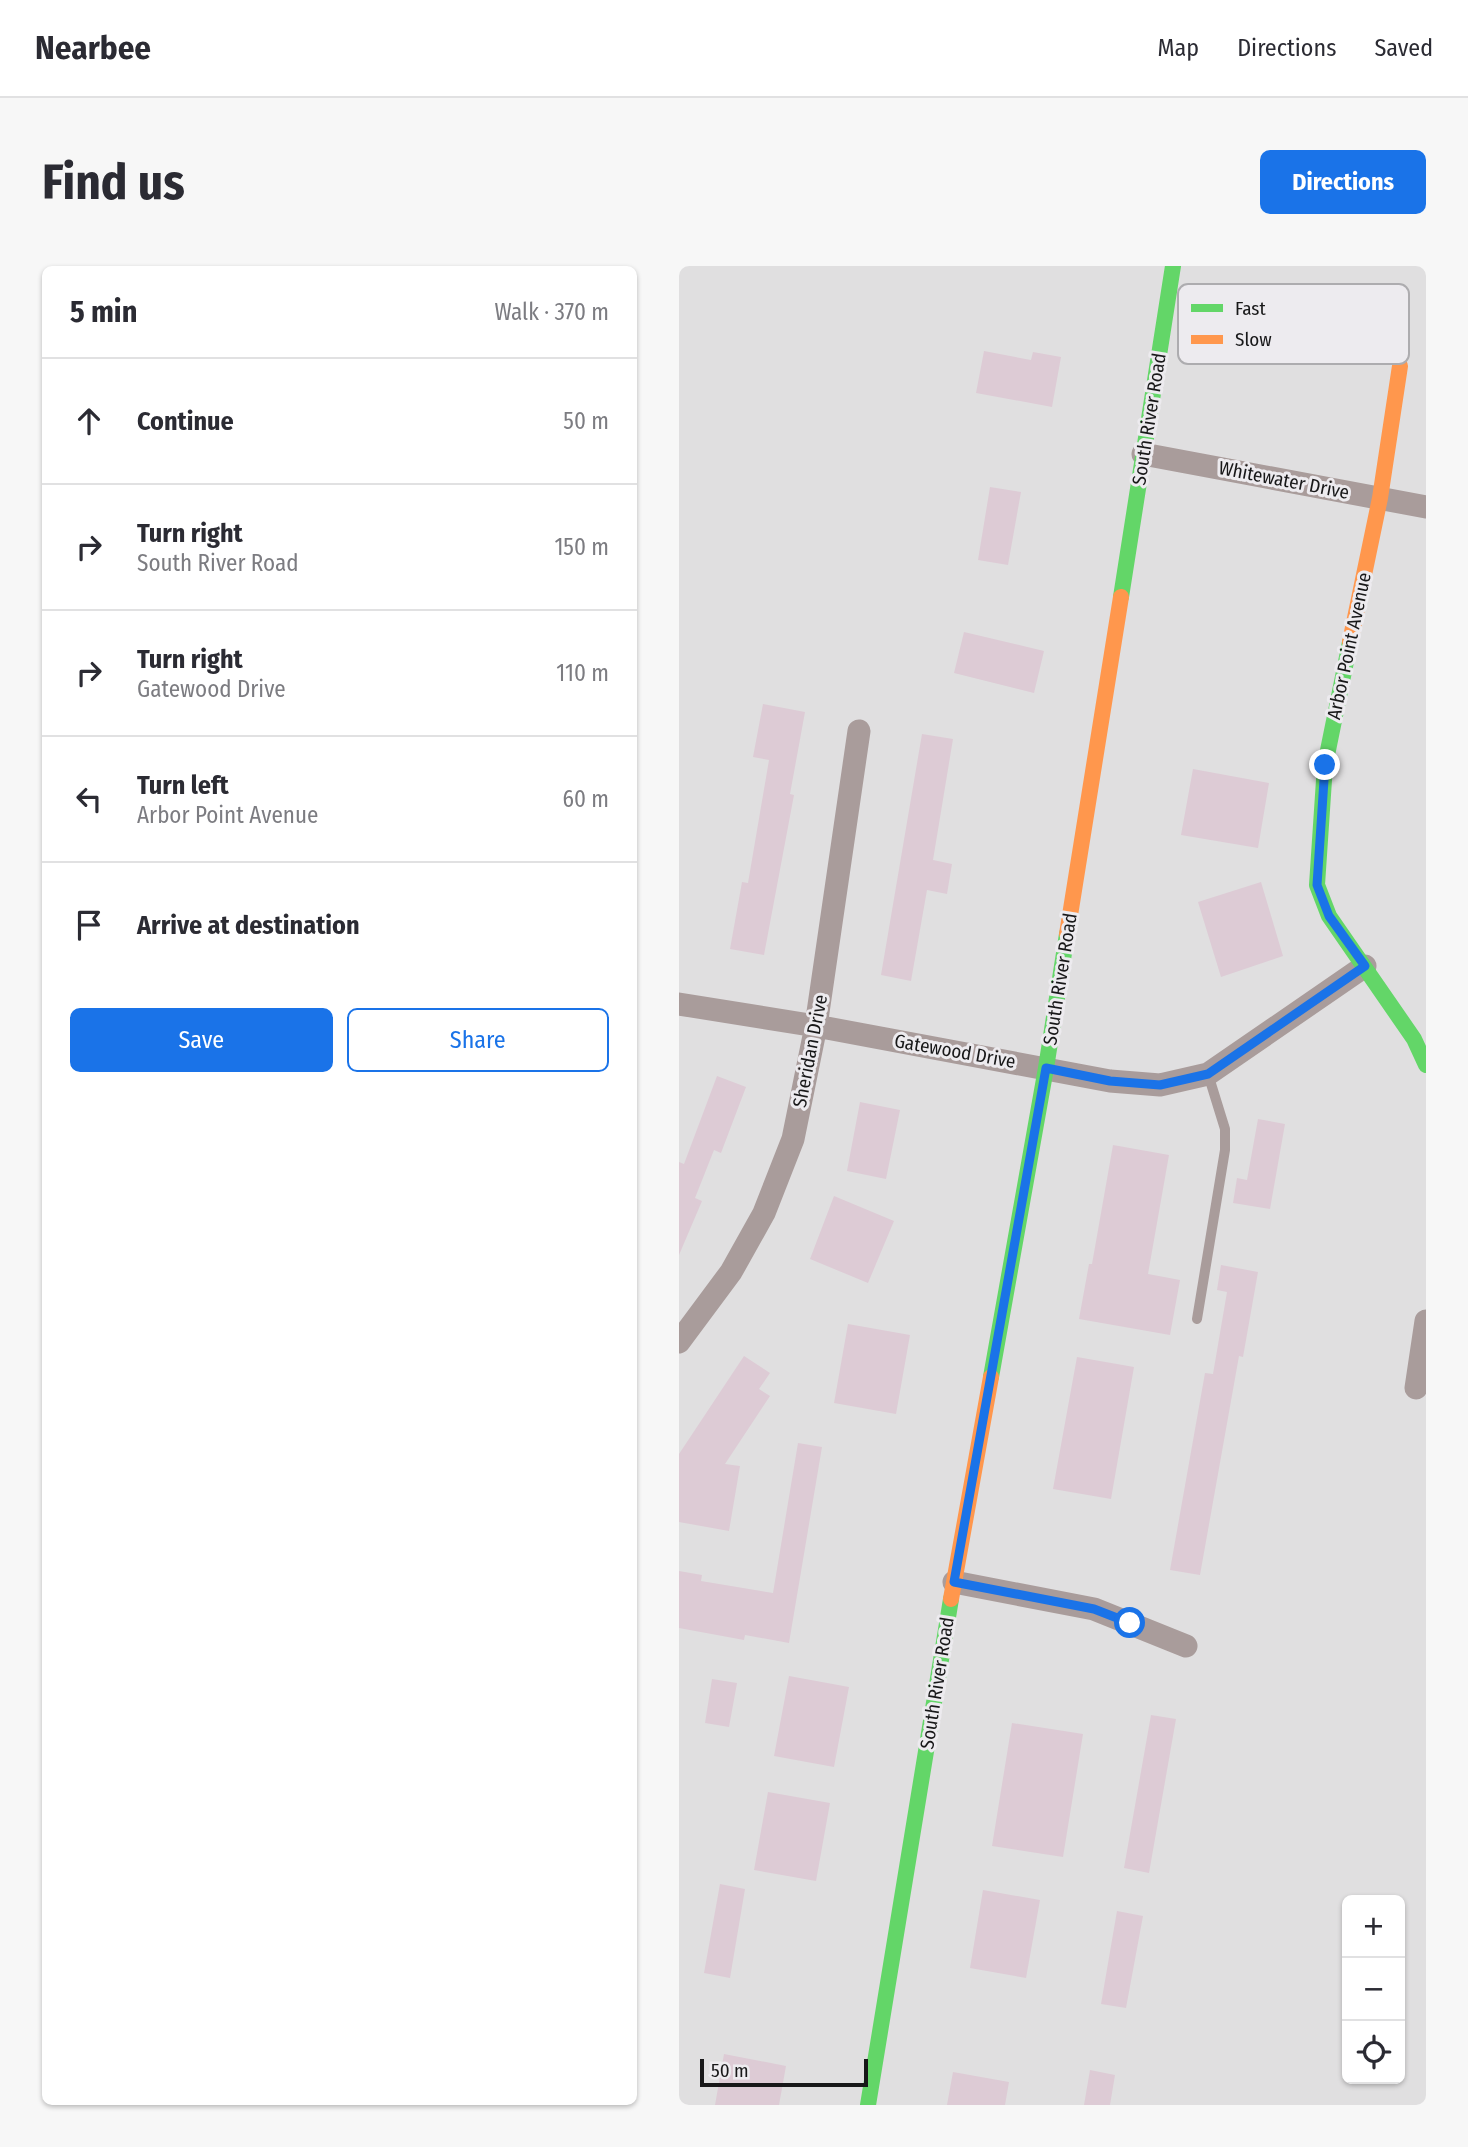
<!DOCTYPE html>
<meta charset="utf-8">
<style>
body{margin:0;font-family:"Fira Sans Condensed",sans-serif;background:#f7f7f7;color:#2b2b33}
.controls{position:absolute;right:21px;bottom:21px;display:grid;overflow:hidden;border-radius:10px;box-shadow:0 2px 5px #0004}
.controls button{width:63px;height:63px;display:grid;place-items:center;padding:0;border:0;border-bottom:2px solid #e1e1e2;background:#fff;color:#2b2b33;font:35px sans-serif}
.scale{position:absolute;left:21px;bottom:18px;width:168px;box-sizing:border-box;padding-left:7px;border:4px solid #181819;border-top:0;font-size:19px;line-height:24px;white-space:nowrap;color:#181819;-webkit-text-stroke:5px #edebef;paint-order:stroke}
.stop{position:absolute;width:21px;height:21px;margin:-16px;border:5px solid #1a73e8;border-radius:50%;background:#fff}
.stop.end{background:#1a73e8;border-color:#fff;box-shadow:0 2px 7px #0008}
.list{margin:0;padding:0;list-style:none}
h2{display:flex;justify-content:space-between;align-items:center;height:91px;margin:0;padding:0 28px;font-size:30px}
h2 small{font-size:23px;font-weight:400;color:#7c7c81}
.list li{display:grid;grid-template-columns:46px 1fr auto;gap:21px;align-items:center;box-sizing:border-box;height:126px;padding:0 28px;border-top:2px solid #e1e1e2}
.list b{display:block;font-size:26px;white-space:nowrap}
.list p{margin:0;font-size:23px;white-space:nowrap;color:#7c7c81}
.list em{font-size:23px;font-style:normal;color:#7c7c81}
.actions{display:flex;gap:14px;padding:21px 28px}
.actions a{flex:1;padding:16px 0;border:2px solid #1a73e8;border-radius:10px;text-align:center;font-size:24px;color:#1a73e8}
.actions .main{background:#1a73e8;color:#fff}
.icon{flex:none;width:38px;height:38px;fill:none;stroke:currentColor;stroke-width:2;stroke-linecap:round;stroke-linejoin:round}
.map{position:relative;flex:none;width:747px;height:1839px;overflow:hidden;border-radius:10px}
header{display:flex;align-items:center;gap:42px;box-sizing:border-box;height:98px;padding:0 35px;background:#fff;border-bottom:2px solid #e1e1e2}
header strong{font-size:33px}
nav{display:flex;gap:38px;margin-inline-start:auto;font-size:24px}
.intro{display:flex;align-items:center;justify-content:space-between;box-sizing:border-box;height:168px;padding:0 42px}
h1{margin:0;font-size:49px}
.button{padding:18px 32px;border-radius:10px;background:#1a73e8;color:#fff;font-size:24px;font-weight:700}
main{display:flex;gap:42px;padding:0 42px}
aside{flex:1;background:#fff;border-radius:10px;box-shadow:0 2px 5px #0004}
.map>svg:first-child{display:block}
.building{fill:#ddcbd5}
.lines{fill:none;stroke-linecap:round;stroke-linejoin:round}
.lane{stroke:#a99c9b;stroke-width:10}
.street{stroke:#a99c9b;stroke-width:23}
.fast{stroke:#63d668;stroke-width:16}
.slow{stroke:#ff974d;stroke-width:16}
.route{stroke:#1a73e8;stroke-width:9}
.labels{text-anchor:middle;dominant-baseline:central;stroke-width:6;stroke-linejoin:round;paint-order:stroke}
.street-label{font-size:19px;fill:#181819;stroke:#edebef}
.key{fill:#edebef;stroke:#adacaf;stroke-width:2}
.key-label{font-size:19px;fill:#181819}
</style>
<header>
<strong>Nearbee</strong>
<nav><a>Map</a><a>Directions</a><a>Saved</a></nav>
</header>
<div class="intro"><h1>Find us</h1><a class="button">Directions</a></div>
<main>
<aside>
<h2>5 min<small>Walk · 370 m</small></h2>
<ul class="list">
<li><svg class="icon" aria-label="ahead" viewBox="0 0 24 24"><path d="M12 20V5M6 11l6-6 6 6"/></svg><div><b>Continue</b></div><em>50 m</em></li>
<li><svg class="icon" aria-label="right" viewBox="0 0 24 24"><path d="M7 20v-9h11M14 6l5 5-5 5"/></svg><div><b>Turn right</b><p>South River Road</p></div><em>150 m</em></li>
<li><svg class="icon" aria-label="right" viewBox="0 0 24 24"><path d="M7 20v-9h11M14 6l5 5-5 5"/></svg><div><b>Turn right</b><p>Gatewood Drive</p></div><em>110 m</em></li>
<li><svg class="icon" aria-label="left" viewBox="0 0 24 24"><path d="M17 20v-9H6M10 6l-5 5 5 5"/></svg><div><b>Turn left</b><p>Arbor Point Avenue</p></div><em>60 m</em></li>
<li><svg class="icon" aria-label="arrive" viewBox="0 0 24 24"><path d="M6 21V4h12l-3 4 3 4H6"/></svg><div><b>Arrive at destination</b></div></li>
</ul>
<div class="actions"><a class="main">Save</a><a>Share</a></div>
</aside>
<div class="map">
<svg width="747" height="1839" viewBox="0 0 747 1839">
<rect width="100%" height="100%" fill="#e0dfe0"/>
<path class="building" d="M305,85l47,9 2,-8 28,5 -9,50 -76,-14z
M311,221l31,5 -13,73 -30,-5z
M285,366l80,19 -10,42 -80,-20z
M84,438l42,8 -15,82 4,1 -30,160 -34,-6 12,-67 6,1 21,-123 -16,-3z
M243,468l31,5 -20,121 19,4 -5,30 -20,-4 -16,91 -30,-6z
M514,503l76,14 -11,65 -77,-13z
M582,616l22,74 -62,21 -23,-75z
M38,810l29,11 -25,66 -7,-3 -19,48 7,3 -23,54v-93l5,2z
M181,836l40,8 -14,69 -39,-8z
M579,853l27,5 -15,85 -37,-6 4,-25 10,2z
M434,879l56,10 -21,119 32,6 -10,55 -91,-16 10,-55h3z
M155,930l60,25 -26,62 -58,-24z
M542,999l37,7 -15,85 -4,-1 -39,219 -30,-5 35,-197 8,1 14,-82 -10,-2z
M169,1058l62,11 -14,79 -62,-11z
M65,1090l26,17 -11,16 11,7 -45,68 15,2 -11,65 -50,-9v-68z
M398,1091l57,10 -23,132 -58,-10z
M119,1177l24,4 -33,196 -44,-8 -1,5 -65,-12v-57l23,4 -1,6 72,12z
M110,1410l60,11 -15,80 -60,-11z
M33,1413l25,4 -8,44 -24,-4z
M472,1449l25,4 -27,154 -25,-5z
M333,1457l71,11 -20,123 -71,-11z
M89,1526l62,11 -14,78 -62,-11z
M41,1618l25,5 -15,89 -26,-5z
M304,1624l57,10 -14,78 -56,-10z
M438,1645l26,5 -17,92 -25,-4z
M45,1788l62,12 -7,39h-64z
M411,1804l25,5 -5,30h-26z
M274,1806l56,10 -4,23h-58z"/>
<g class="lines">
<path class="lane" d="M518,1053l28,-169v-21l-17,-55"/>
<path class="street" d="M464,188l283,53
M0,738l137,22 294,55 50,4 48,-11 157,-108
M0,1076l52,-70 33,-59 29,-74 23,-113 43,-295
M737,1122l10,-67
M275,1316l140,27 92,37"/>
<path class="fast" d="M442,331l52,-331
M671,376l-25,123 -8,120 12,31 85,123 12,26
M312,1111l55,-309 21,-134
M189,1839l83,-506"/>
<path class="slow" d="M671,376l30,-144 20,-132
M388,668l54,-337
M272,1333l40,-222"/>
</g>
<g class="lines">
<path class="route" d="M451,1357l-36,-14 -140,-27 92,-514 64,13 50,4 48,-11 157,-108 -36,-50 -12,-31 8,-120"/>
</g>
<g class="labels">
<g class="street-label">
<text transform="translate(470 153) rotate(-81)">South River Road</text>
<text transform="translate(605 214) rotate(11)">Whitewater Drive</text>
<text transform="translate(670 380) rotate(-78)">Arbor Point Avenue</text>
<text transform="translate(381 713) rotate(-81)">South River Road</text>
<text transform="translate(131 785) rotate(-79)">Sheridan Drive</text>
<text transform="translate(276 785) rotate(10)">Gatewood Drive</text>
<text transform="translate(258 1417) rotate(-81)">South River Road</text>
</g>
</g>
<rect x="499" y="18" width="231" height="80" rx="10" class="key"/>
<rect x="512" y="38" width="32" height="8" fill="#63d668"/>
<rect x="512" y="69" width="32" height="9" fill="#ff974d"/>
<g class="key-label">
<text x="556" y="49">Fast</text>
<text x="556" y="80">Slow</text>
</g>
</svg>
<div class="controls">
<button>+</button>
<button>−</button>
<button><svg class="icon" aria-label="locate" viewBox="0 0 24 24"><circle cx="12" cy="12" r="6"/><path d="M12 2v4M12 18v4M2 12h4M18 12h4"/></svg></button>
</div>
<div class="scale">50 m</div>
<div class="stop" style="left:451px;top:1357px"></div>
<div class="stop end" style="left:646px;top:499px"></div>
</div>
</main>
